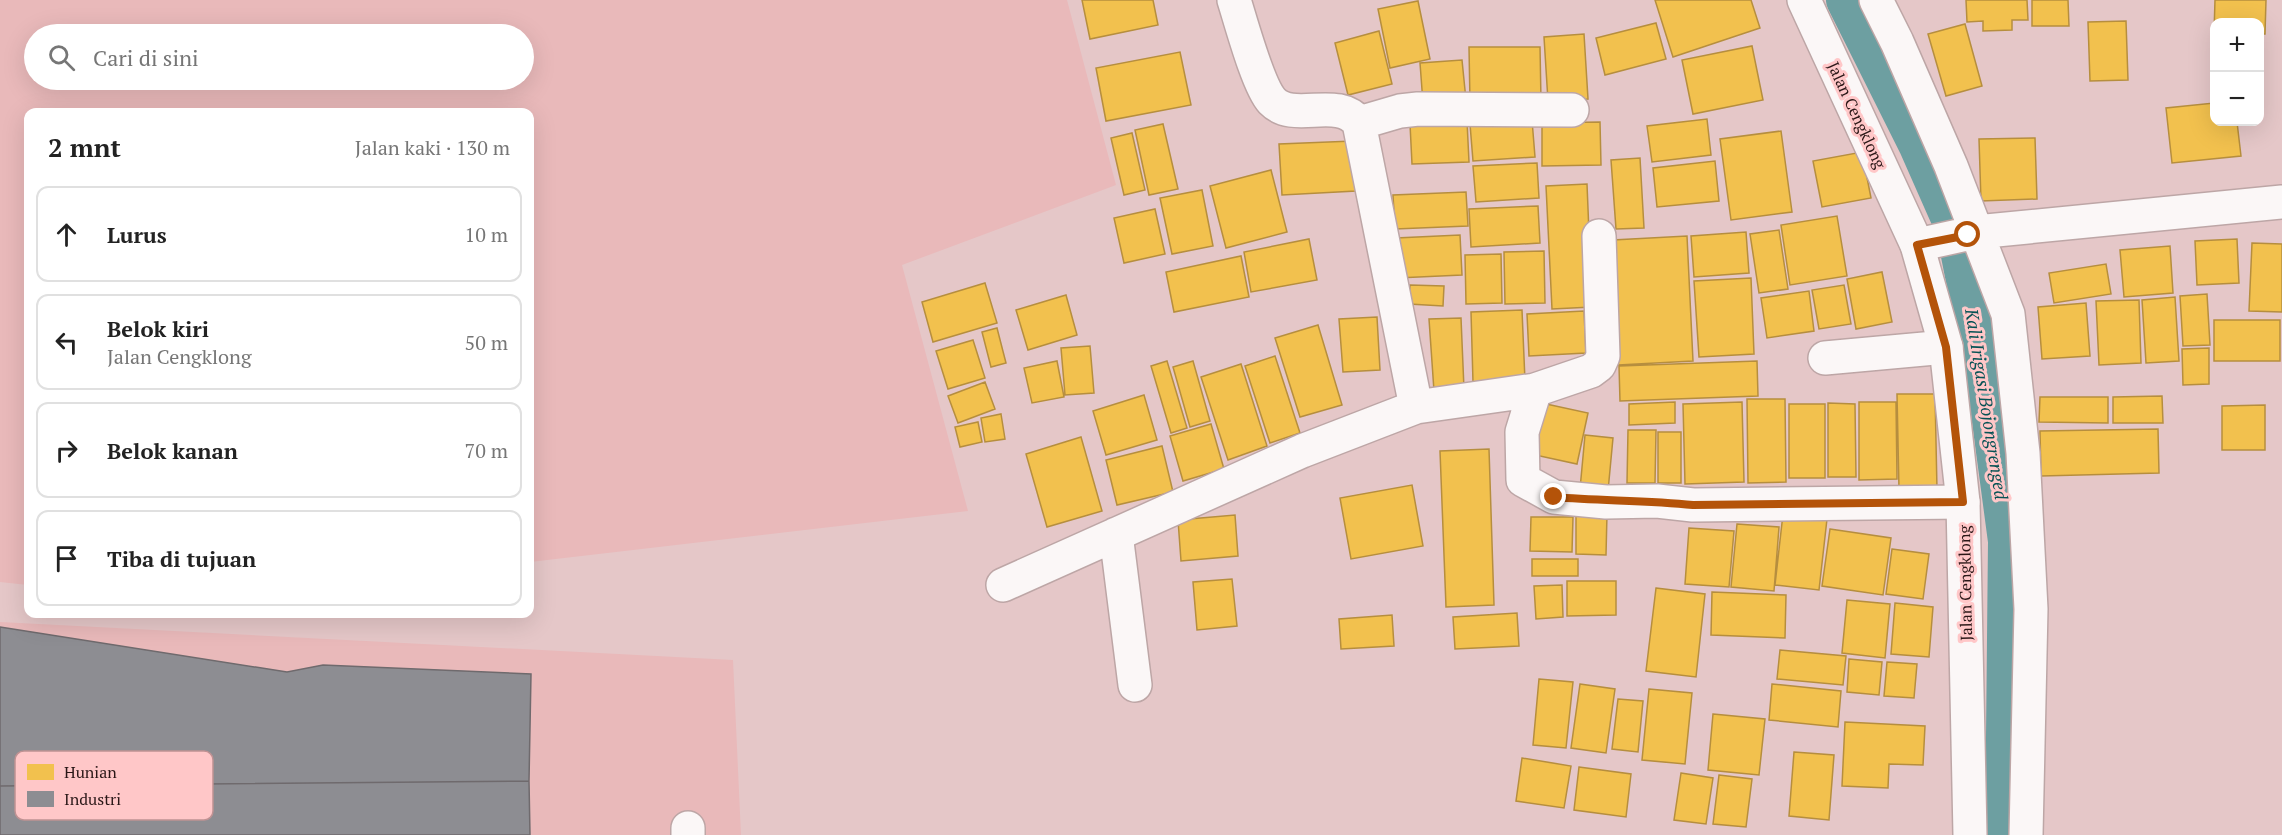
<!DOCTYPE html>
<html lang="id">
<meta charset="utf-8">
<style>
body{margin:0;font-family:"PT Serif",serif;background:#f2f2f2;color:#222}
.controls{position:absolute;right:18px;top:18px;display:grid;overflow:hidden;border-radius:12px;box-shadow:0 6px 24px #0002}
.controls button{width:54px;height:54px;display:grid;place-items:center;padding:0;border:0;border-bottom:2px solid #e0e0e0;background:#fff;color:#222;font:30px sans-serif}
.stop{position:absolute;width:18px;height:18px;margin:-14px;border:4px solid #b45309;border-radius:50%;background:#fff}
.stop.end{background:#b45309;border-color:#fff;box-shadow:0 2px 6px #0008}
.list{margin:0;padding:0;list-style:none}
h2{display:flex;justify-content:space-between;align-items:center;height:78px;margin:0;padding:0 24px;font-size:26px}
h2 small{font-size:20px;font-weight:400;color:#767676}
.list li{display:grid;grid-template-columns:39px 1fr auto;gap:18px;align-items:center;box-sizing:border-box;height:96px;margin:0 12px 12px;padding:0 12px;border:2px solid #e0e0e0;border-radius:12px}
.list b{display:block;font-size:22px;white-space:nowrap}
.list p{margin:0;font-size:20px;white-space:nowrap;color:#767676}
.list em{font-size:20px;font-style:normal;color:#767676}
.icon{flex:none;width:33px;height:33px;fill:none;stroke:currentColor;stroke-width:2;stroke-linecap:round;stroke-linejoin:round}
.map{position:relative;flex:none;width:2282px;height:835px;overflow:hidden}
.search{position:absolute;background:#fff;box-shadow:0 6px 24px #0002;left:24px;top:24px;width:510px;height:66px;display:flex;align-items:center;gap:15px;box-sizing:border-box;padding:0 21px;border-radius:33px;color:#767676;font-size:22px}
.panel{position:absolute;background:#fff;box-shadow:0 6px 24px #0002;left:24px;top:108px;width:510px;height:510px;border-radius:12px}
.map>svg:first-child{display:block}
.built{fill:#e9b9ba;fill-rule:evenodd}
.homes{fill:#f2c14e;stroke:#b68e3e;stroke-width:1.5}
.industry{fill:#8d8d92;stroke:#6f6a6d;stroke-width:1.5}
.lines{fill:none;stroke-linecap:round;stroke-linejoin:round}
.canal{stroke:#6d9fa1;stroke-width:40}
.minor-casing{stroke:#bda6a6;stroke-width:36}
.major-casing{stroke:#bda6a6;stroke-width:36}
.minor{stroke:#fbf7f7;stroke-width:33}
.major{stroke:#fbf7f7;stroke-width:33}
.route{stroke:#b45309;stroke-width:8}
.labels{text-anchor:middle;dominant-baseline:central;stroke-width:6;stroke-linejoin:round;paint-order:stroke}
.street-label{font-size:16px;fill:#2a1717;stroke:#ffc7c8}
.water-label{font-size:18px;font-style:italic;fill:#065254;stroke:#ffc7c8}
.key{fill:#ffc7c8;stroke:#bf9293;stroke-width:1.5}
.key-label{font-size:16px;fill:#2a1717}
</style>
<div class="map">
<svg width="2282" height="835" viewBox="0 0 2282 835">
<rect width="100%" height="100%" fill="#e5c7c8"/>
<path class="built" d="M0,0h1067l49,185 -214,80 66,246 -438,51v-450h-502v473l-28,-3zM34,34h490v46h-490z
M0,622l733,38 8,175h-741z"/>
<path class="homes" d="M1082,0h71l5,25 -68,14z
M1655,0h96l9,28 -87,29z
M1966,0h61l1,20h-16v10l-29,1v-10l-16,1z
M2032,0h36l1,26h-37z
M2215,0h51l-1,34h-5v-12h-46v11z
M1418,1l12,58 -40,9 -12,-59z
M2126,21l2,59 -38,1 -2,-59z
M1656,23l10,36 -61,16 -9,-37z
M1965,24l17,62 -36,10 -18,-62z
M1379,31l13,53 -44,11 -13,-52z
M1584,34l4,65 -40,2 -4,-64z
M1752,46l11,54 -70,14 -11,-54z
M1469,47h71l1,54 -71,1z
M1180,52l11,53 -85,16 -10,-53z
M1462,60l4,40 -43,3 -3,-40z
M2214,103v19h23l4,34 -69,7 -6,-55z
M1707,119l4,36 -59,7 -5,-36z
M1532,120l3,37 -62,4 -3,-37z
M1467,121l2,41 -57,2 -2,-40z
M1600,122l1,43 -59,1v-43z
M1163,124l15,65 -29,6 -14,-65z
M1781,131l11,81 -61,8 -11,-81z
M1132,133l13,57 -21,5 -13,-57z
M2035,138l2,61 -56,2 -2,-62z
M1353,141l3,50 -74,4 -3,-51z
M1862,152l9,46 -49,9 -9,-46z
M1640,158l4,70 -28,1 -5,-69z
M1715,161l4,40 -62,6 -4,-39z
M1537,163l2,35 -63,4 -3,-36z
M1271,170l16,62 -61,16 -16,-62z
M1587,184l5,123 -40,2 -6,-123z
M1202,190l11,56 -41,8 -12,-56z
M1466,192l2,34 -73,3 -2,-34z
M1538,206l2,37 -69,4 -2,-38z
M1155,209l10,45 -41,9 -10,-45z
M1837,216l10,60 -57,9 -9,-60z
M1779,230l9,59 -29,4 -9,-59z
M1746,232l3,41 -55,4 -3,-41z
M1460,235l2,40 -65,3 -1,-40z
M1687,236l6,125 -75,4 -5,-125z
M1309,239l8,41 -66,12 -7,-40z
M2237,239l2,44 -42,2 -2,-44z
M2252,243l30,1v68l-33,-1z
M2170,246l3,47 -49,4 -4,-47z
M1544,251l1,52 -40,1 -1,-52z
M1501,254l1,49 -36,1 -1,-49z
M1241,256l8,41 -75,15 -8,-40z
M2106,264l5,30 -57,9 -5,-30z
M1882,272l10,50 -36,7 -9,-50z
M1751,278l3,76 -55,3 -5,-76z
M985,283l12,40 -64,19 -11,-40z
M1410,285l34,1 -1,20 -34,-2z
M1844,285l7,39 -32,5 -7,-39z
M1809,291l5,40 -47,7 -6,-40z
M2207,294l3,51 -27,1 -3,-50z
M1066,295l11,40 -49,15 -12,-40z
M2175,297l4,64 -33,2 -4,-63z
M2139,300l2,63 -42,2 -3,-64z
M2086,303l4,53 -48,3 -4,-52z
M1522,310l3,71 -52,1 -2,-70z
M1584,311l2,42 -57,3 -2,-42z
M1377,317l3,53 -37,2 -4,-53z
M1461,318l3,71 -30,2 -5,-72z
M2214,320h66v41h-66z
M1318,325l24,80 -42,12 -25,-79z
M997,328l9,35 -15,4 -9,-35z
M973,340l12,38 -37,11 -12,-38z
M1090,346l4,47 -29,2 -4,-47z
M2209,348v36l-26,1 -1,-36z
M1275,356l25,77 -30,10 -25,-77z
M1057,361l7,36 -32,6 -8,-35z
M1167,361l20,67 -16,5 -20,-67z
M1193,361l17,60 -20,6 -17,-60z
M1757,361l1,35 -138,5 -1,-35z
M1241,364l26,82 -39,14 -27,-83z
M985,382l10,27 -37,14 -10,-27z
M1897,394h38l2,96h-38z
M1144,395l13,45 -51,15 -13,-44z
M2162,396l1,27h-50v-26z
M2040,397h68v26l-69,-1z
M1747,399h38l1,83 -38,1z
M1537,402l51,11 -11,51 -51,-11z
M1675,402v21l-46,2v-21z
M1742,402l2,80 -59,2 -2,-80z
M1859,402h37l1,77 -38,1z
M1828,403l27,1 1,73h-28z
M1789,404h36v74h-36z
M2265,405v45h-43v-44z
M1001,414l4,25 -20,3 -4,-24z
M978,422l4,20 -22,5 -5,-20z
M1211,424l13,45 -41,12 -13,-45z
M2158,429l1,44 -118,3 -1,-45z
M1628,430h28l-1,53h-28z
M1658,432h23v51h-23z
M1585,435l28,3 -5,53 -28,-2z
M1081,437l21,74 -55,16 -21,-73z
M1162,446l11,46 -56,13 -11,-45z
M1489,449l5,156 -48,2 -6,-156z
M1412,485l11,61 -72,13 -11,-61z
M1576,513l31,1 -1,41 -30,-1z
M1783,514l44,5 -8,71 -44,-5z
M1235,515l3,41 -57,5 -3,-41z
M1531,517h42l-1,35 -42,-1z
M1737,524l42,3 -5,64 -43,-4z
M1689,528l45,3 -5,56 -44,-3z
M1830,529l61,9 -8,57 -61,-9z
M1892,549l37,5 -6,45 -37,-5z
M1532,559h46v17h-46z
M1232,579l5,47 -40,4 -4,-48z
M1567,581h49v34l-49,1z
M1562,585l1,32 -27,2 -2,-33z
M1656,588l49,6 -9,83 -50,-6z
M1712,592l74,3 -1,43 -74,-3z
M1847,600l43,4 -5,54 -43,-5z
M1895,603l38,4 -4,50 -38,-3z
M1517,613l2,33 -64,3 -2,-32z
M1392,615l2,31 -53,3 -2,-30z
M1780,650l66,6 -3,29 -66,-6z
M1849,659l33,3 -3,33 -32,-3z
M1887,662l30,2 -3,34 -30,-2z
M1539,679l34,3 -7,66 -33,-3z
M1580,684l35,5 -9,64 -35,-5z
M1772,684l69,7 -3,36 -69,-7z
M1649,689l43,4 -7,71 -43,-4z
M1618,699l25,2 -5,51 -26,-3z
M1713,714l52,5 -6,56 -51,-5z
M1845,722l80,4 -2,39 -34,-1 -1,24 -46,-2z
M1794,752l40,3 -5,65 -40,-4z
M1522,758l49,8 -7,42 -48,-7z
M1579,767l52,7 -5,43 -52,-7z
M1681,773l32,5 -7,46 -32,-4z
M1719,775l33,4 -6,48 -33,-3z"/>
<path class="industry" d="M0,627l287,45 36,-7 208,9 -2,107 -529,5z
M529,781l1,54h-530v-49z"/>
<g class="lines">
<path class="canal" d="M1846,0l72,144 38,86 32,161 20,150 -3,294"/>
<g class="minor-casing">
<path id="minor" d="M1234,0c7,22 24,86 38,101 22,23 66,-6 87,22l57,284
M1876,0l21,42 54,124 57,148 15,139 8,156 -5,226
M1359,123l41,-12 18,-2 154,1
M1917,245l59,-13 306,-30
M1825,358l121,-11
M1535,390l56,-19 8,-6 4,-9 -4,-120
M1116,534l19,151
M1003,585l299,-134 114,-44 119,-17 -13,42 1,48 31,17 52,5 51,-1 36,4 270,-3
M688,828v7"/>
</g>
<g class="major-casing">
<path id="major" d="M1804,0l113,245 29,102 17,155 7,333"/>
</g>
<use href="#minor" class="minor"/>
<use href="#major" class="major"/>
</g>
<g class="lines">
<path class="route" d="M1554,497c46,4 93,3 139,8l270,-3 -17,-155 -29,-102 51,-10"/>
</g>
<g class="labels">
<g class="street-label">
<text transform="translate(1857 115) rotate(65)">Jalan Cengklong</text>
<text transform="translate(1965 583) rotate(-91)">Jalan Cengklong</text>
</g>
<g class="water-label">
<text transform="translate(1987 404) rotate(81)">Kali Irigasi Bojongrenged</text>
</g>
</g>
<rect x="15" y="751" width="198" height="69" rx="9" class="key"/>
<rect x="27" y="764" width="27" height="16" fill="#f2c14e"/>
<rect x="27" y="791" width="27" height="16" fill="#8d8d92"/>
<g class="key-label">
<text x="64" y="778">Hunian</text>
<text x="64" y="805">Industri</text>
</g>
</svg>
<div class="controls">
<button>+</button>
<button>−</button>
</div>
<div class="stop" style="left:1968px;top:235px"></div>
<div class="stop end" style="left:1554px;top:497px"></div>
<div class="search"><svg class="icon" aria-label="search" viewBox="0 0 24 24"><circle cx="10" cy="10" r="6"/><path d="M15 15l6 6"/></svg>Cari di sini</div>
<section class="panel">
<h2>2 mnt<small>Jalan kaki · 130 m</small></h2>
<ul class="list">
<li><svg class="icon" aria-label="ahead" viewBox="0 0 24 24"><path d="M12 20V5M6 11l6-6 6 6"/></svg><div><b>Lurus</b></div><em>10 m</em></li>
<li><svg class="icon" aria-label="left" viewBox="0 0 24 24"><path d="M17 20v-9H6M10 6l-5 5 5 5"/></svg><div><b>Belok kiri</b><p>Jalan Cengklong</p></div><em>50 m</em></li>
<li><svg class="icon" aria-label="right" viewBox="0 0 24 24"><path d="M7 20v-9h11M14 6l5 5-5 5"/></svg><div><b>Belok kanan</b></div><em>70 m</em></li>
<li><svg class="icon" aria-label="arrive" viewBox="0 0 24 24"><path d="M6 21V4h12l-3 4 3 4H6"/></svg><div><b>Tiba di tujuan</b></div></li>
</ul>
</section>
</div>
